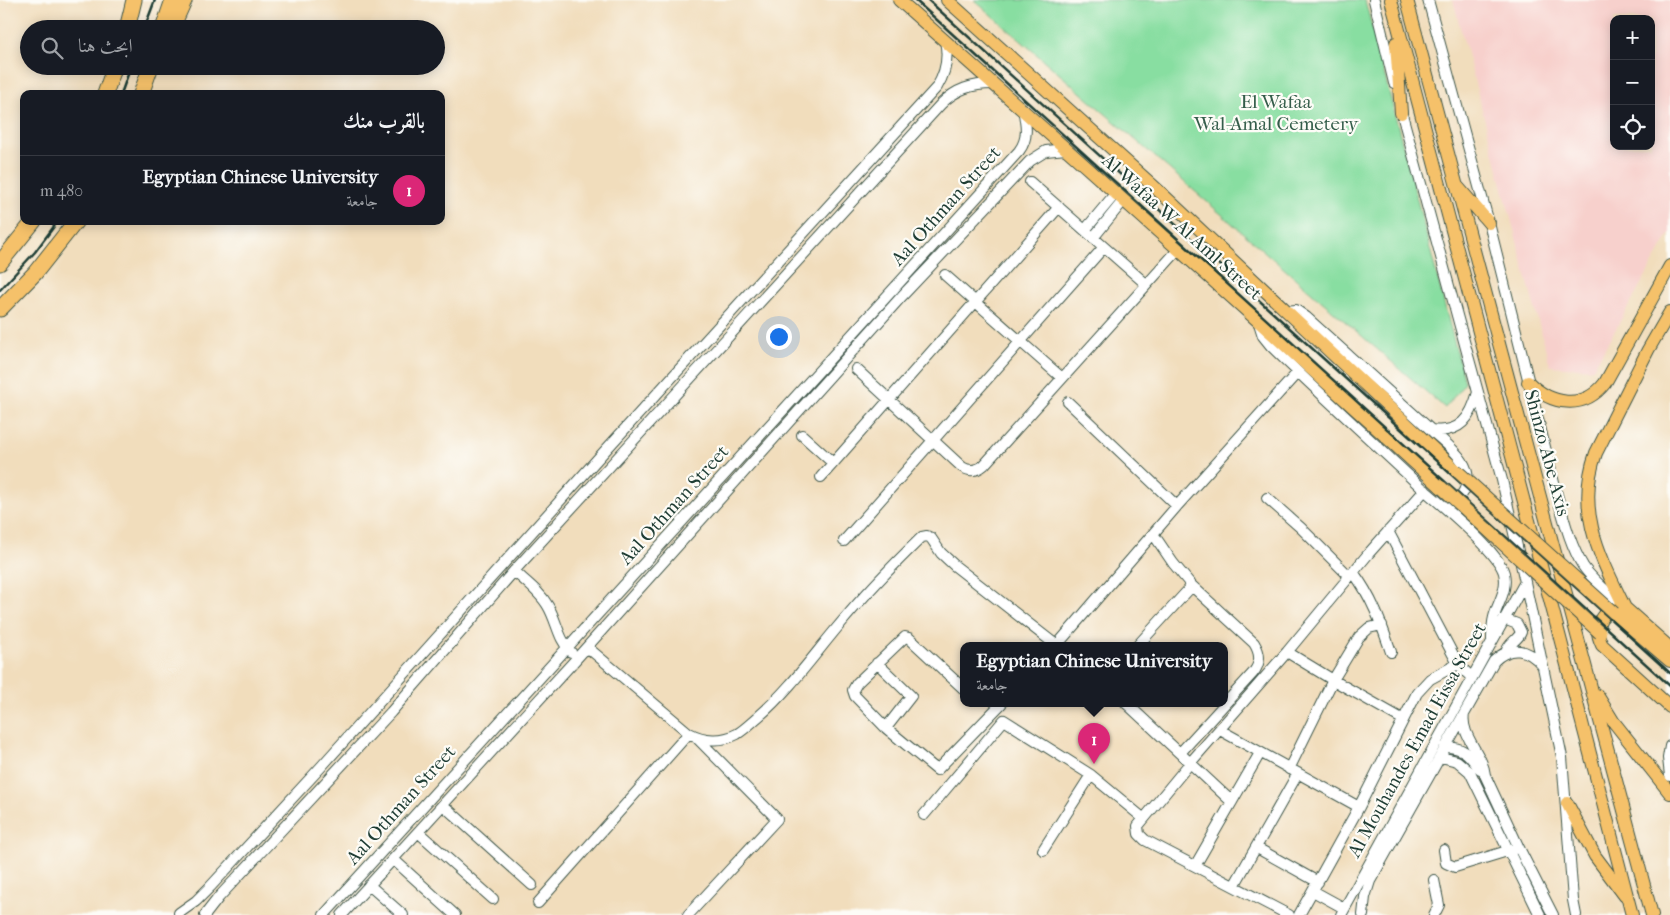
<!DOCTYPE html>
<html lang="ar">
<meta charset="utf-8">
<style>
body{margin:0;font-family:"IM FELL French Canon",Amiri,serif;background:#242831;color:#f1f3f6;direction:rtl}
.controls{position:absolute;right:15px;top:15px;display:grid;overflow:hidden;border-radius:10px;box-shadow:0 2px 12px #0003}
.controls button{width:45px;height:45px;display:grid;place-items:center;padding:0;border:0;border-bottom:1px solid #363941;background:#171b24;color:#f1f3f6;font:25px sans-serif}
.you{position:absolute;left:778px;top:336px;width:18px;height:18px;margin:-12px;border:4px solid #fff;border-radius:50%;background:#1a73e8;box-shadow:0 0 0 8px #1a73e833}
.badge{display:grid;place-items:center;width:32px;height:32px;border-radius:50%;background:#db2777;color:#fff;font-size:16px;font-weight:700}
.pin{position:absolute;translate:-50% -41px;filter:drop-shadow(0 1px 2px #0008)}
.pin::after{content:'';position:absolute;top:26px;width:18px;height:15px;background:inherit;clip-path:polygon(0 0,100% 0,50% 100%)}
.popup{position:absolute;left:960px;top:642px;width:268px;height:65px;box-sizing:border-box;display:grid;place-content:center;border-radius:10px;background:#171b24;filter:drop-shadow(0 1px 4px #0005);font-size:16px;white-space:nowrap;color:#9ea1a6}
.popup b{font-size:19px;color:#f1f3f6}
.popup::after{content:'';position:absolute;left:50%;top:100%;margin-left:-10px;border:10px solid transparent;border-top-color:#171b24}
.list{margin:0;padding:0;list-style:none}
h2{display:flex;justify-content:space-between;align-items:center;height:65px;margin:0;padding:0 20px;font-size:21px}
h2 small{font-size:16px;font-weight:400;color:#9ea1a6}
.list li{display:grid;grid-template-columns:32px 1fr auto;gap:15px;align-items:center;box-sizing:border-box;height:70px;padding:0 20px;border-top:1px solid #363941}
.list b{display:block;font-size:19px;white-space:nowrap}
.list p{margin:0;font-size:16px;white-space:nowrap;color:#9ea1a6}
.list em{font-size:16px;font-style:normal;color:#9ea1a6}
.icon{flex:none;width:28px;height:28px;fill:none;stroke:currentColor;stroke-width:2;stroke-linecap:round;stroke-linejoin:round}
.map{position:relative;flex:none;width:1670px;height:915px;overflow:hidden;direction:ltr}
.search{position:absolute;background:#171b24;box-shadow:0 2px 12px #0003;left:20px;top:20px;width:425px;height:55px;display:flex;align-items:center;gap:12px;box-sizing:border-box;padding:0 18px;border-radius:28px;color:#9ea1a6;font-size:19px}
.panel{position:absolute;background:#171b24;box-shadow:0 2px 12px #0003;left:20px;top:90px;width:425px;height:135px;border-radius:10px;direction:rtl}
.map>svg:first-child{display:block}
.built{fill:#f7d0cc;fill-rule:evenodd}
.green{fill:#88dea1;stroke:#548e6a}
.lines{fill:none;stroke-linecap:round;stroke-linejoin:round}
.minor-casing{stroke:#3e5548;stroke-width:12}
.major-casing{stroke:#3e5548;stroke-width:14}
.highway-casing{stroke:#3e5548;stroke-width:17}
.minor{stroke:#fff;stroke-width:10}
.major{stroke:#f5c16b;stroke-width:12}
.highway{stroke:#f5c16b;stroke-width:15}
.rail{stroke:#1f3d34;stroke-width:2.5}
.major-bridge-casing{stroke:#3e5548;stroke-width:14;stroke-linecap:butt}
.major-bridge{stroke:#f5c16b;stroke-width:12}
.labels{text-anchor:middle;dominant-baseline:central;stroke-width:4.5;stroke-linejoin:round;paint-order:stroke}
.park-label{font-size:19px;fill:#345d4a;stroke:#fdfcf7}
.street-label{font-size:19px;fill:#1f3d34;stroke:#fdfcf7}
</style>
<div class="map">
<svg width="1670" height="915" viewBox="0 0 1670 915">
<rect width="100%" height="100%" fill="#fdfcf7"/>
<filter id="ink" filterUnits="userSpaceOnUse"><feTurbulence type="fractalNoise" baseFrequency=".02" numOctaves="2"/><feDisplacementMap in="SourceGraphic" scale="10" xChannelSelector="R" yChannelSelector="G"/><feConvolveMatrix kernelMatrix="1 2 1 2 8 2 1 2 1" color-interpolation-filters="sRGB"/></filter>
<filter id="wash" filterUnits="userSpaceOnUse"><feTurbulence type="fractalNoise" baseFrequency=".0096" numOctaves="4" result="noise"/><feDisplacementMap in="SourceGraphic" scale="20" xChannelSelector="R" yChannelSelector="G"/><feGaussianBlur stdDeviation="1.12" result="paint"/><feColorMatrix in="noise" values="0 0 0 0 0 0 0 0 0 0 0 0 0 0 0 0 0 1.4 0 .05"/><feComposite in="paint" operator="in"/></filter>
<g filter="url(#wash)">
<rect width="100%" height="100%" fill="#f1ddbc"/>
<path class="built" d="M1453,0h217v233l-77,136 -43,-3zM1614,19h37v127h-37z"/>
<path class="green" d="M974,0h391l100,383 -20,25z"/>
</g>
<g filter="url(#ink)">
<g class="lines">
<g class="minor-casing">
<path id="minor" d="M1374,0l20,83
M1428,0l61,223 68,272c7,24 13,50 26,71 10,15 26,27 39,39
M1400,107l102,373 23,102 37,175 11,143 3,15
M1030,182l116,102
M1085,230l30,-36
M1093,238l30,-37
M945,275l117,103
M1286,311l10,-1 10,7 125,113c29,4 40,-12 47,-38
M1258,320l5,16 8,10c49,48 101,95 152,143 20,17 75,62 81,84 4,17 -6,29 -10,44 -2,7 -2,15 -2,23
M856,369l106,98c8,5 15,4 22,-2l194,-215
M1068,402l109,104
M1431,430c16,15 47,35 33,61 -3,6 -8,10 -14,13
M802,435l31,28
M821,477l238,-270
M1267,498l34,30 48,48
M1388,531l70,133 13,13
M1154,535l19,28 19,23 62,57c7,11 7,20 -1,30l-73,80
M844,541l260,-294
M514,571c12,11 26,21 34,35 9,15 10,33 23,46
M1353,572c19,25 28,51 38,80
M1504,619l13,5 4,8c-3,9 -13,10 -15,21
M1057,645l120,-139 121,-134
M1138,645l54,-59
M587,647l102,86c15,8 33,9 48,1 7,-4 14,-11 21,-17 30,-26 53,-58 78,-88 27,-33 56,-63 86,-92l5,-1 4,2 10,15 14,13 101,79
M1287,652l46,28 69,39
M877,663l34,33 -25,32
M964,689l-55,-51 -4,-1 -48,46 -4,7 2,6 31,32 51,42 65,-67
M1126,703l106,99
M1464,714c-4,22 19,40 21,61l34,73 34,67
M1220,730l139,77
M1670,746l-2,12 2,18
M1445,747c20,0 24,8 35,22
M1441,757l16,4 13,11 70,143
M1289,769l44,-89 26,-43 10,-9 13,-3
M443,805l89,80
M924,815l80,-95 87,55 52,43
M418,832l75,67
M1257,848l61,34
M1043,850l48,-75
M1444,850l2,13 9,4 59,-18
M393,859l62,56
M1195,866l65,-113
M369,885l34,30
M1234,886l64,-113
M1313,891l31,17
M538,903l151,-170
M179,913l17,-12 14,-14 110,-119 282,-314 335,-367c9,-15 12,-29 8,-46
M205,915l14,-18 172,-185 123,-141 427,-467c15,-15 31,-20 52,-20
M324,915l695,-764c10,-13 7,-27 4,-42
M342,915l235,-257 325,-362 128,-135 16,-10 20,-2
M688,915l89,-96 -81,-82
M1289,915l-144,-75 -6,-6 -1,-8 52,-63 97,-111 82,-99 56,-63
M1299,915l60,-108 58,-114 13,-14 28,-15
M1341,915l184,-333
M1363,915l2,-18 5,-16 124,-220c16,-16 34,-13 48,4
M1434,915l5,-10 -5,-25"/>
</g>
<g class="major-casing">
<path id="major" d="M899,0c181,161 363,323 542,487
M947,0l214,193 295,277
M1391,0l163,615 78,300
M1407,0l245,915
M173,29l13,-29
M1396,43l5,70
M1458,187l31,36
M1528,382c23,23 55,29 77,1l65,-117
M1625,608c-25,-52 -50,-97 -29,-155l52,-103 22,-38
M1614,613l56,48
M1670,648l-45,-40c-24,0 -33,17 -23,37l68,62
M1597,695l16,26 57,72
M1567,803l28,53 30,40"/>
</g>
<g class="highway-casing">
<path id="highway" d="M127,29l7,-29
M163,29l10,-29
M105,94l10,-28
M141,94l10,-28
M0,263l34,-42
M0,309l35,-36 41,-52"/>
</g>
<use href="#minor" class="minor"/>
<use href="#major" class="major"/>
<use href="#highway" class="highway"/>
<path class="rail" d="M915,0l755,686
M928,0l742,673
M144,29l11,-29
M121,94l10,-28
M0,290l35,-38 23,-31"/>
<g class="major-bridge-casing">
<path id="major-bridge" d="M1456,470l158,143
M1441,487l159,146"/>
</g>
<use href="#major-bridge" class="major-bridge"/>
</g>
</g>
<g class="labels">
<g class="park-label">
<text x="1276" y="102">El Wafaa<tspan x="1276" dy="22">Wal-Amal Cemetery</tspan></text>
</g>
<g class="street-label">
<text transform="translate(946 206) rotate(-48)">Aal Othman Street</text>
<text transform="translate(1182 227) rotate(42)">Al Wafaa W Al Aml Street</text>
<text transform="translate(1547 453) rotate(75)">Shinzo Abe Axis</text>
<text transform="translate(674 505) rotate(-48)">Aal Othman Street</text>
<text transform="translate(1417 740) rotate(-61)">Al Mouhandes Emad Eissa Street</text>
<text transform="translate(401 805) rotate(-48)">Aal Othman Street</text>
</g>
</g>
</svg>
<div class="controls">
<button>+</button>
<button>−</button>
<button><svg class="icon" aria-label="locate" viewBox="0 0 24 24"><circle cx="12" cy="12" r="6"/><path d="M12 2v4M12 18v4M2 12h4M18 12h4"/></svg></button>
</div>
<div class="you"></div>
<div class="pin badge" style="left:1094px;top:764px">1</div>
<div class="popup"><b>Egyptian Chinese University</b>جامعة</div>
<div class="search"><svg class="icon" aria-label="search" viewBox="0 0 24 24"><circle cx="10" cy="10" r="6"/><path d="M15 15l6 6"/></svg>ابحث هنا</div>
<section class="panel">
<h2>بالقرب منك<small></small></h2>
<ul class="list">
<li><span class="badge">1</span><div><b>Egyptian Chinese University</b><p>جامعة</p></div><em>480 m</em></li>
</ul>
</section>
</div>
